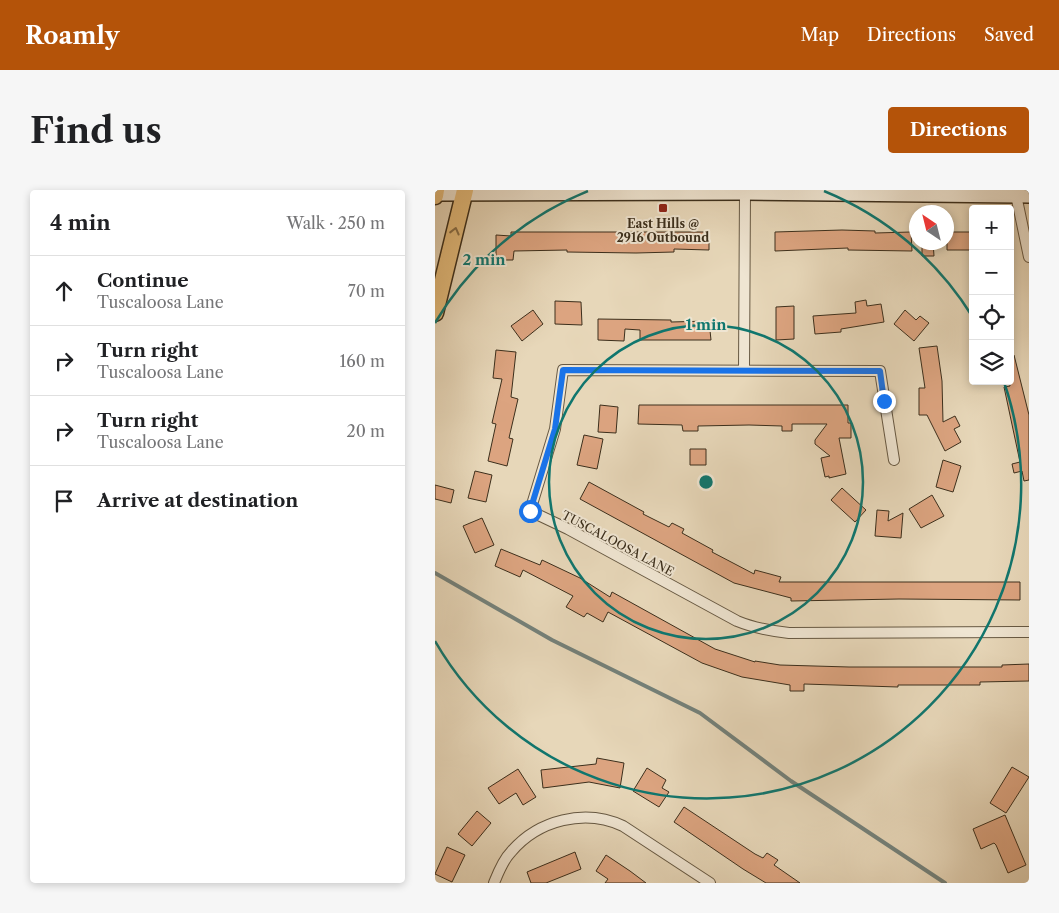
<!DOCTYPE html>
<meta charset="utf-8">
<style>
body{margin:0;font-family:"Libre Caslon Text",serif;background:#f6f6f6;color:#202124}
.controls{position:absolute;right:15px;top:15px;display:grid;overflow:hidden;border-radius:5px;box-shadow:0 2px 8px #0003}
.controls button{width:45px;height:45px;display:grid;place-items:center;padding:0;border:0;border-bottom:1px solid #e0e0e0;background:#fff;color:#202124;font:25px sans-serif}
.compass{position:absolute;left:474px;top:15px;width:45px;height:45px;border-radius:50%;background:#fff;box-shadow:0 2px 8px #0003;rotate:325deg}
.stop{position:absolute;width:15px;height:15px;margin:-11px;border:4px solid #1a73e8;border-radius:50%;background:#fff}
.stop.end{background:#1a73e8;border-color:#fff;box-shadow:0 1px 5px #0008}
.list{margin:0;padding:0;list-style:none}
h2{display:flex;justify-content:space-between;align-items:center;height:65px;margin:0;padding:0 20px;font-size:21px}
h2 small{font-size:16px;font-weight:400;color:#757577}
.list li{display:grid;grid-template-columns:32px 1fr auto;gap:15px;align-items:center;box-sizing:border-box;height:70px;padding:0 20px;border-top:1px solid #e0e0e0}
.list b{display:block;font-size:19px;white-space:nowrap}
.list p{margin:0;font-size:16px;white-space:nowrap;color:#757577}
.list em{font-size:16px;font-style:normal;color:#757577}
.icon{flex:none;width:28px;height:28px;fill:none;stroke:currentColor;stroke-width:2;stroke-linecap:round;stroke-linejoin:round}
.map{position:relative;flex:none;width:594px;height:693px;overflow:hidden;border-radius:5px}
header{display:flex;align-items:center;gap:30px;box-sizing:border-box;height:70px;padding:0 25px;background:#b45309;color:#fff}
header strong{font-size:24px}
nav{display:flex;gap:28px;margin-inline-start:auto;font-size:18px}
.intro{display:flex;align-items:center;justify-content:space-between;box-sizing:border-box;height:120px;padding:0 30px}
h1{margin:0;font-size:35px}
.button{padding:12px 22px;border-radius:5px;background:#b45309;color:#fff;font-size:18px;font-weight:700}
main{display:flex;gap:30px;padding:0 30px}
aside{flex:1;background:#fff;border-radius:5px;box-shadow:0 2px 8px #0003}
.map>svg:first-child{display:block}
.lines{fill:none;stroke-linecap:round;stroke-linejoin:round}
.stream{stroke:#74817a;stroke-width:4}
.building{fill:#dca480;stroke:#3c2f1c}
.street-casing{stroke:#675943;stroke-width:12}
.secondary-casing{stroke:#3c2f1c;stroke-width:18}
.primary-casing{stroke:#3c2f1c;stroke-width:19}
.street{stroke:#efe5d2;stroke-width:10}
.secondary{stroke:#efe5d2;stroke-width:15}
.primary{stroke:#e4bc7c;stroke-width:16}
.oneway{stroke:#886e47}
.route{stroke:#1a73e8;stroke-width:6}
.ring{fill:none;stroke:#0f766e;stroke-width:2.5}
.poi-dot{fill:#8f2418;stroke:#efe5d2;stroke-width:2}
.labels{text-anchor:middle;dominant-baseline:central;stroke-width:4;stroke-linejoin:round;paint-order:stroke}
.poi-label{font-size:12px;font-weight:bold;fill:#3c2f1c;stroke:#efe5d2}
.street-label{font-size:12px;fill:#3c2f1c;stroke:#efe5d2}
.centre{fill:#0f766e;stroke:#efe5d2;stroke-width:2.5}
.ring-label{font-size:15px;text-anchor:middle;font-weight:bold;fill:#0f766e;stroke:#efe5d2;stroke-width:4;stroke-linejoin:round;paint-order:stroke}
</style>
<header>
<strong>Roamly</strong>
<nav><a>Map</a><a>Directions</a><a>Saved</a></nav>
</header>
<div class="intro"><h1>Find us</h1><a class="button">Directions</a></div>
<main>
<aside>
<h2>4 min<small>Walk · 250 m</small></h2>
<ul class="list">
<li><svg class="icon" aria-label="ahead" viewBox="0 0 24 24"><path d="M12 20V5M6 11l6-6 6 6"/></svg><div><b>Continue</b><p>Tuscaloosa Lane</p></div><em>70 m</em></li>
<li><svg class="icon" aria-label="right" viewBox="0 0 24 24"><path d="M7 20v-9h11M14 6l5 5-5 5"/></svg><div><b>Turn right</b><p>Tuscaloosa Lane</p></div><em>160 m</em></li>
<li><svg class="icon" aria-label="right" viewBox="0 0 24 24"><path d="M7 20v-9h11M14 6l5 5-5 5"/></svg><div><b>Turn right</b><p>Tuscaloosa Lane</p></div><em>20 m</em></li>
<li><svg class="icon" aria-label="arrive" viewBox="0 0 24 24"><path d="M6 21V4h12l-3 4 3 4H6"/></svg><div><b>Arrive at destination</b></div></li>
</ul>
</aside>
<div class="map">
<svg width="594" height="693" viewBox="0 0 594 693">
<rect width="100%" height="100%" fill="#e7d7b9"/>
<filter id="stains"><feTurbulence type="fractalNoise" baseFrequency=".004" numOctaves="4"/><feColorMatrix values="0 0 0 0 .2 0 0 0 0 .09 0 0 0 0 .02 0 0 0 .5 -.17"/></filter>
<radialGradient id="worn" r=".72"><stop offset=".6" stop-color="#630" stop-opacity="0"/><stop offset="1" stop-color="#630" stop-opacity=".3"/></radialGradient>
<g class="lines">
<path class="stream" d="M0,383l117,67 148,73 91,68 154,102"/>
</g>
<path class="building" d="M407,40l33,1v2l36,-1 1,19 -64,-1v-2l-73,3v-19z
M76,42h198v18l-35,-1v3l-38,1 -69,-1v-2l-53,1 -1,9h-17v-25l15,1z
M512,42h26v18h-26z
M487,52h11l1,14h-12z
M431,110l1,6 14,-2 3,18 -43,7v3l-26,2 -2,-18 43,-3 -1,-11z
M120,111l26,1 1,23 -27,-1z
M359,116v33l-18,1v-33z
M98,120l10,14 -21,17 -11,-15z
M470,120l11,10 4,-4 9,7 -15,18 -20,-17z
M163,129l73,1v2l38,-1 2,19h-71v-10l-15,-1 -1,12 -26,-1z
M502,156l5,35 1,41 12,-6 5,10 -6,3 7,13 -16,9 -18,-36h-8v-27h6l-6,-40z
M61,160l20,2 -5,45 7,2 -9,39 4,1 -6,27 -19,-5 8,-37 -4,-1 10,-44 -9,-1z
M575,165h4l15,60v65l-5,1 -2,-10 -8,2 -2,-9 8,-2 -16,-75 6,-1z
M165,215l18,2 -2,26 -18,-1z
M204,215h209v18h3v15h-12l7,36 -17,4v-2l-4,1 -4,-19 9,-2 -15,-12v-4l12,-16h-35v7h-10v-5l-33,-1 -51,1v5h-15l-1,-6 -44,-1z
M149,245l19,4 -6,30 -20,-4z
M255,259h16v16h-16z
M508,270l18,6 -8,26 -17,-5z
M40,281l17,4 -6,27 -18,-4z
M154,292l55,30 -1,2 26,13 3,-4 12,6 -2,4 31,17 -1,2 42,22 1,-4 26,7 -2,5h241v18l-121,-1 -108,2v-3l-57,-15 -154,-84z
M0,295l19,5 -3,13 -16,-4z
M407,298l24,22 -11,12 -24,-22z
M497,305l12,21 -23,12 -12,-19z
M442,320l12,1 -1,10 15,-8 -2,25 -26,-2z
M47,328l12,27 -19,8 -12,-27z
M66,359l39,16 2,-5 38,18 30,19 2,-5 103,57 40,13v-1l25,4 69,2h153v-2l27,-1v17l-49,1v3h-82v2l-94,-3v7h-14v-6l-48,-8 -40,-14 -94,-51 -5,10 -16,-9 -3,4 -18,-10 7,-11 -50,-26 -3,7 -25,-11z
M162,568l27,5 -4,25 -31,-6 -46,6 -2,-18 55,-6z
M577,577l17,10 -23,36 -16,-10z
M212,578l19,12 -4,8 7,4 -10,15 -26,-16z
M83,579l18,28 -13,8 -7,-12 -17,11 -11,-16z
M249,617l71,47 8,4 4,-5 11,7 -4,5 26,18h-34l-23,-14 -69,-47z
M42,621l14,12 -19,23 -14,-12z
M570,625l21,50 -18,8 -12,-28 -2,-2 -13,6 -8,-20z
M12,657l18,8 -13,27 -17,-8z
M140,662l6,17 -35,14h-15l-4,-11z
M171,665l24,16 16,12h-41l3,-4 -12,-8z"/>
<g class="lines">
<g class="street-casing">
<path id="street" d="M581,5l13,62
M309,180l1,-178
M459,270l-14,-89 -317,-1 -8,59 -25,82 38,18 169,92c17,7 34,10 52,12l240,-1
M59,693c4,-10 9,-23 17,-31 27,-32 74,-44 112,-26l87,57"/>
</g>
<g class="secondary-casing">
<path id="secondary" d="M1,3l309,-1 284,3"/>
</g>
<g class="primary-casing">
<path id="primary" d="M0,6l1,-6
M0,123l30,-123"/>
</g>
<use href="#street" class="street"/>
<use href="#secondary" class="secondary"/>
<use href="#primary" class="primary"/>
</g>
<defs><path id="oneway-chevron" d="M-2-3.5L2.5 0L-2 3.5" fill="none" stroke-width="1.6" stroke-linecap="round" stroke-linejoin="round" transform="scale(1.25)"/></defs>
<use class="oneway" href="#oneway-chevron" transform="translate(20 41) rotate(-76)"/>
<g class="lines">
<path class="route" d="M95,321l25,-82 8,-59 317,1 4,30"/>
</g>
<g class="ring">
<circle cx="271" cy="292" r="157"/>
<path d="M0 133A314 314 0 0 1 153 1M389 1A314 314 0 0 1 537 126M569 192A314 314 0 0 1 0 451"/>
</g>
<rect class="poi-dot" x="223" y="13" width="10" height="10" rx="2.5"/>
<g class="labels">
<g class="poi-label">
<text x="228" y="33">East Hills @<tspan x="228" dy="14">2916 Outbound</tspan></text>
</g>
<g class="street-label">
<text transform="translate(183 353) rotate(28)">TUSCALOOSA LANE</text>
</g>
</g>
<circle cx="271" cy="292" r="8" class="centre"/>
<g class="ring-label">
<text x="49" y="75">2 min</text>
<text x="271" y="140">1 min</text>
</g>
<rect width="100%" height="100%" filter="url(#stains)"/>
<rect width="100%" height="100%" fill="url(#worn)"/>
</svg>
<div class="controls">
<button>+</button>
<button>−</button>
<button><svg class="icon" aria-label="locate" viewBox="0 0 24 24"><circle cx="12" cy="12" r="6"/><path d="M12 2v4M12 18v4M2 12h4M18 12h4"/></svg></button>
<button><svg class="icon" aria-label="layers" viewBox="0 0 24 24"><path d="M12 4l9 5-9 5-9-5zM3 14l9 5 9-5"/></svg></button>
</div>
<svg class="compass" viewBox="-18 -18 36 36"><path d="M0-13l5 13h-10z" fill="#e53935"/><path d="M0 13l5-13h-10z" fill="#757577"/></svg>
<div class="stop" style="left:95px;top:321px"></div>
<div class="stop end" style="left:449px;top:211px"></div>
</div>
</main>
